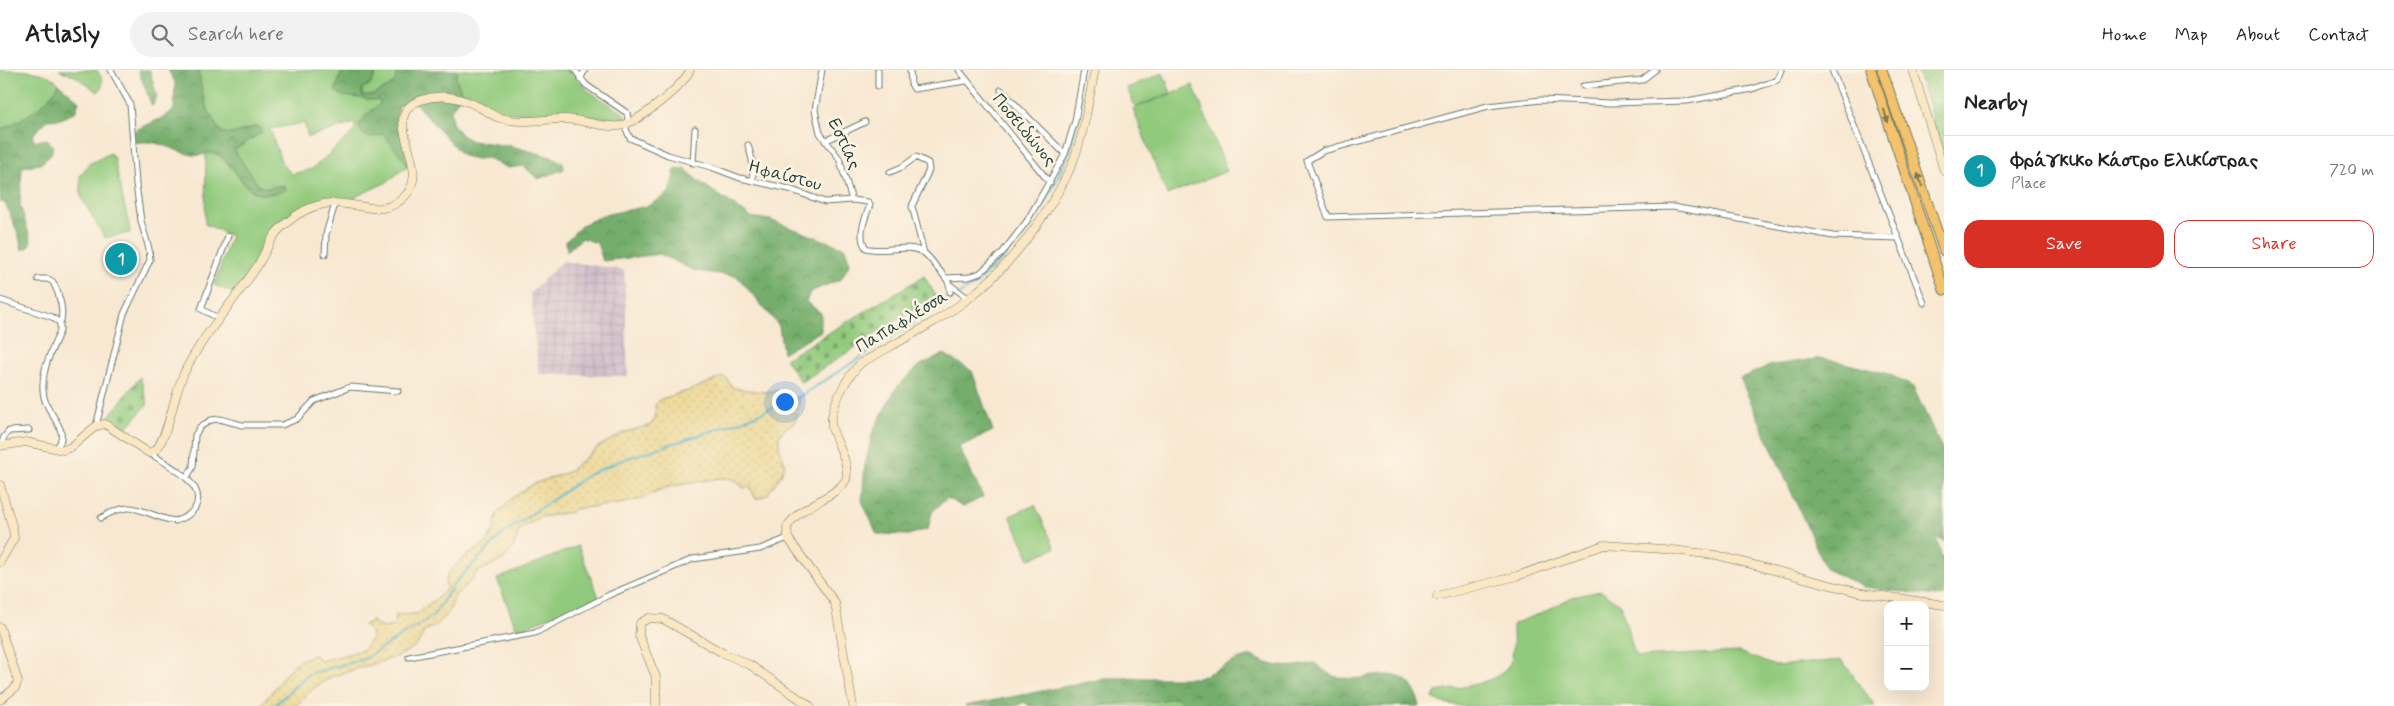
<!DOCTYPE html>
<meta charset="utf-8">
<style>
body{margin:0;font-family:Mynerve,sans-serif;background:#f2f2f2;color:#222}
.controls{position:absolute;right:15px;bottom:15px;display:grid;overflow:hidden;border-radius:10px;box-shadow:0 5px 20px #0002}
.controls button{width:45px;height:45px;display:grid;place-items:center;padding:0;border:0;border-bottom:1px solid #e0e0e0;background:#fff;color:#222;font:25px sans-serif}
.you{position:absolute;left:784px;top:331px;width:18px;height:18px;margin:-12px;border:4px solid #fff;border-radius:50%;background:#1a73e8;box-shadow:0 0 0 8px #1a73e833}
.badge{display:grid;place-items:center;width:32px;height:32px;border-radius:50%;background:#d93025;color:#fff;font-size:16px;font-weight:700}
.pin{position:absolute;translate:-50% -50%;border:2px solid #fff;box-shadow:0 1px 5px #0006}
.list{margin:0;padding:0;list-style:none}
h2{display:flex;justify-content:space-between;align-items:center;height:65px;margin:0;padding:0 20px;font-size:21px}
h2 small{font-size:16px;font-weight:400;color:#767676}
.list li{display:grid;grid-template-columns:32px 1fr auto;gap:15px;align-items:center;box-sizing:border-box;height:70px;padding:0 20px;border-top:1px solid #e0e0e0}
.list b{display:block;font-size:19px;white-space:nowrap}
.list p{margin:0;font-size:16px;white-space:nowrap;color:#767676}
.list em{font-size:16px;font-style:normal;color:#767676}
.actions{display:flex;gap:10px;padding:15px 20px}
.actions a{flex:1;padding:11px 0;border:1px solid #d93025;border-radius:15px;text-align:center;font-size:18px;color:#d93025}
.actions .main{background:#d93025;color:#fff}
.icon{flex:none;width:28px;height:28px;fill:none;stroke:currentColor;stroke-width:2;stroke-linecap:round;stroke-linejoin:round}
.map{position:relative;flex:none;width:1944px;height:636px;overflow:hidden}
header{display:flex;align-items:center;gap:30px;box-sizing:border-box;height:70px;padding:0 25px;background:#fff;border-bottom:1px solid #e0e0e0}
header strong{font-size:24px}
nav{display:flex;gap:28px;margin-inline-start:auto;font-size:18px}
.search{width:350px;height:45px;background:#f2f2f2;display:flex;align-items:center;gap:12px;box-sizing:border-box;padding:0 18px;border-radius:28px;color:#767676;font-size:19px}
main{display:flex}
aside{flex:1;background:#fff}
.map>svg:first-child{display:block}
.industrial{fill:url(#industrial-grid)}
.grass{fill:#92ca7d;stroke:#588458;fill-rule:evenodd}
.forest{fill:url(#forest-crowns);stroke:#4a7650}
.sand{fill:url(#sand-dots);stroke:#868c69}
.cemetery{fill:url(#cemetery-stones);stroke:#588458}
.park{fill:url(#park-dots);stroke:#588458}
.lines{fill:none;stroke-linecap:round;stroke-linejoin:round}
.stream{stroke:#4eb7cc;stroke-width:2}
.street-casing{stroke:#6b796b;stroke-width:7}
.secondary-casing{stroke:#6b796b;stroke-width:9}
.highway-casing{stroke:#6b796b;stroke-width:11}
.street{stroke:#fff;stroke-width:5}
.secondary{stroke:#fbe7c3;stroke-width:8}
.highway{stroke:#f4c26a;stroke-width:9}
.oneway{fill:#7f794c}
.labels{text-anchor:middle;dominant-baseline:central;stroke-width:5;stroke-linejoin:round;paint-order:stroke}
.street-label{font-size:18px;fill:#1f3d34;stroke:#fcf5e5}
</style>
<header>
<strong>Atlasly</strong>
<div class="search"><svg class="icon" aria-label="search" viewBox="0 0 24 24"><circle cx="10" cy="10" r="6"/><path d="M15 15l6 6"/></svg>Search here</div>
<nav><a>Home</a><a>Map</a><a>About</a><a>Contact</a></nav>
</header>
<main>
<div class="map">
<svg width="1944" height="636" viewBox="0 0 1944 636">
<defs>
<pattern id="industrial-grid" width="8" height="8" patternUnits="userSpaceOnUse" patternTransform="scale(1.25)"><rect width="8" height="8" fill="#d1bdca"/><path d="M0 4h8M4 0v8" fill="none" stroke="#b3a3ae"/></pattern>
<pattern id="forest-crowns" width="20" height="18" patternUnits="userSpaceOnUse" patternTransform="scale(1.25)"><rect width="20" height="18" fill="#75ae6c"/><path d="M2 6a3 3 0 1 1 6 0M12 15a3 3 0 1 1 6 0" fill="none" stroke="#5f8f5a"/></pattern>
<pattern id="sand-dots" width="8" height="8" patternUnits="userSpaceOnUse" patternTransform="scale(1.25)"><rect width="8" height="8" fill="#eeda9e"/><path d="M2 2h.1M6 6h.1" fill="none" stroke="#ccbc89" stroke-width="1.8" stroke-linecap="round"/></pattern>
<pattern id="cemetery-stones" width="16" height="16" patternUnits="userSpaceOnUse" patternTransform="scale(1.25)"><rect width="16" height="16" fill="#92ca7d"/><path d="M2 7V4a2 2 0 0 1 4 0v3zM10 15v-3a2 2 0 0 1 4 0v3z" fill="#77a567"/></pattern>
<pattern id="park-dots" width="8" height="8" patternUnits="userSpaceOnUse" patternTransform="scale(1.25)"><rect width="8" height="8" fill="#92ca7d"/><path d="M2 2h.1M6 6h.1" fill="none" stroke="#77a567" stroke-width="1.8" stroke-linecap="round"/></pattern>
</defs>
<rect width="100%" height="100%" fill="#fcf5e5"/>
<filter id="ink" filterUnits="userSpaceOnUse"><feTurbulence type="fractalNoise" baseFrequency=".02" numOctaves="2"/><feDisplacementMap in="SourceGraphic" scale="10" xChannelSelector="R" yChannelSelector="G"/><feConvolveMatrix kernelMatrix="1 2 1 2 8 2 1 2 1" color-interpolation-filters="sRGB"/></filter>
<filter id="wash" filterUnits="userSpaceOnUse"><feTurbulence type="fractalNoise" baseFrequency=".0096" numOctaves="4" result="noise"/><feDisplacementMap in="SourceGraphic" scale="20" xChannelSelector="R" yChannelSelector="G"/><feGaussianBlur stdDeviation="1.12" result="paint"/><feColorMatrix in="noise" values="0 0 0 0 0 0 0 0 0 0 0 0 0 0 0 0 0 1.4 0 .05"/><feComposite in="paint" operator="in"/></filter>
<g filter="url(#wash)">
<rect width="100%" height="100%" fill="#f8e8d2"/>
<path class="industrial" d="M563,191l61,9 4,106 -89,-2 -9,-81z"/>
<path class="grass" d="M0,0c19,0 49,0 59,14 -13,23 -35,35 -59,46z
M59,0h38c5,8 9,14 1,22l-23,-16z
M199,0h150l-8,4 -6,17 45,10v3l-14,11 -7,10 2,7 7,6 15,-5 22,28 1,6 -19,15 -32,15v6c-23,-9 -57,0 -74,20 -6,8 -10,18 -15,26 -10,16 -21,30 -32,44l-20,-8 17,-49 -26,-12 1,-71c16,-4 31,24 41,34 4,3 9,5 14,8l24,-10 -18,3 -8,-2 -25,-36 27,-17 -4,-7 -26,8 -10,-2c-14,-19 -20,-38 -22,-62zM304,53l4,14 47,-14v8l-43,38 -20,5 -10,-10 -12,-35z
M375,0h23c1,17 -22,25 -36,26v-8l8,-3 6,-11z
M458,0h115l14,20 36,23 4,5 -13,1 -59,-6 -20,2 -32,-3 -41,-18 -6,-16z
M1163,3l8,20 -36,14 -8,-19z
M1193,15l34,86 -60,24 -34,-86z
M110,83l4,5 16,72v3l-25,5 -24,-41 -1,-21 9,-12z
M1035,435l20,43 -25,11 -20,-43z
M578,476l21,51 -82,33 -20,-51z
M1601,521l19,13 16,53 103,-5 36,14 67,-6 33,46h-415l-20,-4 -7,-4 3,-6c19,-4 60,-8 72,-25 7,-11 5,-31 5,-43l31,-12 28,-15z
M1178,627l5,9h-83l4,-2 53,-3z"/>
<path class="forest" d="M138,0h12l7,27 -5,9z
M168,0h31c2,24 8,43 22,62l10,2 27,-8 3,3v4l-27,17 25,36 8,2 18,-3 1,5c-43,15 -40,-15 -67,-35 -9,-6 -17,3 -26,0 -21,-4 -36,-17 -59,-12v-12c14,-8 28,-11 40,-21l1,-28z
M349,0h26l1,3 -6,12 -8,3v8l12,-1 20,-12 4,-13h60l-2,8 6,16 -11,16 1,13 9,12 11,6 39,5 44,12 8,5 1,6 -26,10 -14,-13 -16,2 -20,-10 -12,1 -13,-3 -51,-56 -13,6 -2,7 12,51 -3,3 -1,-6 -22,-27 -15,4 -7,-6 -2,-7 7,-10 14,-11v-3l-37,-5 -8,-5 6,-17z
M59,14l20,17 -3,10 -15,8 -13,1 -13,12 -3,7 5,2 10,-2 6,6 -2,10 -11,9 -18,3 -2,38 11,36 -2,6 -7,3 -4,-17 -13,-30 -5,-1v-72c24,-11 46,-23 59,-46z
M685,98l12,12 54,37 19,3 75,28 5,15 -9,16 -31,13 -4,10 15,11v18l-38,22 -4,-27 -42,-50 -42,-5 -35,-17 -57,7 -6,-18 -15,-5 -15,13 -1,-10 16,-16 22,-10 44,-9 21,-13 6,-23z
M944,284l28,17 21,60 -34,16 24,50 -20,10 -16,-9 -15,14 -4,17 -20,6 -31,-1 -15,-33 3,-36 8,-34 23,-43 23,-22z
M1823,288l66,16 24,13 31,66v89l-8,-5 8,27v33l-80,-10 -38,-18 -86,-191 32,-13z
M1252,586c24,13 36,12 62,7 7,4 15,13 23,14 33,8 70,-23 83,29h-237l-5,-9 -21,4 -53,3 -4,2h-71l-5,-4 -7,4h-52l144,-28h90l38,-18z"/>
<path class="sand" d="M722,307l4,1 7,10 30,4 14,-1 23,9 -5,22 -12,8 -4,6v11l6,17 -4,11 -14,20 -11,4 -6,-12 -6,1 -11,-9 -12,-1 -49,8 -15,5 -15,8 -23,5 -45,5 -3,3 -30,5 -21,12 -7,19 -10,12 -26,12 -6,9 -16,14 -6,17 -12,13 -12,6 -8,14 -18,11 -66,20 -18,11 -19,19h-37c21,-18 27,-46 56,-51l6,6 42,-11 9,-12 -1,-5 -7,-8 8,-4 10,7 12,-2 2,-11 21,-1c10,-11 22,-14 30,-26l-2,-6 4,-10 13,-13 25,-16 7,-14 3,-15 14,-15 22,-15 35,-12 30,-25 27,-15 26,-7 5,-9 -1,-11 6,-6 30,-9z"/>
<path class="cemetery" d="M924,206l12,20 -135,86 -16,-23z
M140,307l8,27 -26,29 -17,-12z"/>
<path class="park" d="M1917,0h27v88z"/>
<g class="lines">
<path class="stream" d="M274,636l34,-32 56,-15 69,-43 22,-33 48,-49 85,-59 34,-15 117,-38 60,-25 176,-113 28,-26 44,-59 24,-50 17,-79"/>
</g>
</g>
<g filter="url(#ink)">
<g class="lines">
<g class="street-casing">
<path id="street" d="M575,0l11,15 41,28 1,5 -2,11 4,9 38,17 43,12 29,11 49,11 36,13 27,-2 16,2 2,3c-5,13 -13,31 -4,43 18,6 41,-6 58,5 6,4 11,13 16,18 5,6 11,12 10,21
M822,0l-7,40 5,23 19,25 13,42
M878,0v16
M910,0l1,14 3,5 52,-8
M959,0l91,113
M1781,0l-4,10 -25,9 -65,12 -76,2 -70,-3 -53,6 -165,45 -16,10 21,56 345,-10 160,29 65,2
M1832,0l92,233
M580,9l5,-9
M1583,16l59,-6 13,-10
M1001,20l64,64
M825,71l40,-19
M748,75l4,14 1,22
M693,93l2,-34
M890,102l12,-5 14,-10 12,6 1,7 -17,36 12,47
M325,184l1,-20 9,-30
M946,208l23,-1 11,-4 23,-21 24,-31 38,-67 10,-33 9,-51
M38,209h10l5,3c6,11 12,30 7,41
M949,214l20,15
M0,230l52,17 8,6v8c-9,21 -21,43 -16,66 4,19 28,34 12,51
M220,249l-19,-10 27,-73
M96,356l28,-112 26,-54 -1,-11 -8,-28 -5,-37 -6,-80 -19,-34
M1,375l3,-8 5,-6 20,-1
M187,407l6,-10 2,-32 5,-8 11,-7 9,-1 22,6h40l15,-6 17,-18 36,-14 48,4
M101,448c35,-22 41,-2 74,3 8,-2 15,-6 20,-13 14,-24 -30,-45 -46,-55
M409,587l126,-24 74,-38 84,-36 67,-10 28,-11"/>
</g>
<g class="secondary-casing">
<path id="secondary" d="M1913,0l31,101
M0,376l26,-4 37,8 8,-3 25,-21 9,-2 44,29 8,-4c14,-23 16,-52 27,-76 18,-37 47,-68 70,-102 9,-12 13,-26 22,-38 6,-7 14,-13 21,-18 11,-7 22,-11 34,-12 28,-1 53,17 75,-8 27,-30 -30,-80 15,-95 20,-7 40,-3 58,7 7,3 13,9 21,11 22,6 42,1 64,1 18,0 37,9 55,7 18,-2 64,-40 71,-56
M0,415l13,44 1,9 -14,24
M1437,526l80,-20 87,-31 59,4 53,6 141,37 87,13
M0,557l18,54 -3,7 -15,12
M656,636v-29l-17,-41 1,-13 9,-5 14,1 60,34 27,12 60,41
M853,636l-18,-103 -47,-65 -1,-11c15,-24 44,-26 59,-47 4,-18 -9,-35 -14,-52 -4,-19 16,-53 29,-65 35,-20 77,-41 108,-65 44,-33 99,-107 112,-161 6,-22 9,-45 14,-67"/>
</g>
<g class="highway-casing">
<path id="highway" d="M1871,0l73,220
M1882,0l62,181"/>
</g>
<use href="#street" class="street"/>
<use href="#secondary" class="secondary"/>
<use href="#highway" class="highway"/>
</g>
<defs><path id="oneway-solid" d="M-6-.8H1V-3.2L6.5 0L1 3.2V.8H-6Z" transform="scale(1.25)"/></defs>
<g class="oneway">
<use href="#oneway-solid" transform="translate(1886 46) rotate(72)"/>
<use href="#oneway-solid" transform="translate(1920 110) rotate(-109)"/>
</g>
</g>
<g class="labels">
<g class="street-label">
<text transform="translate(1024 60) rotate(50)">Ποσειδώνος</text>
<text transform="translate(844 74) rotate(65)">Εστίας</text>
<text transform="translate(785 106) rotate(15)">Ηφαίστου</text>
<text transform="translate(902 252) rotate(-31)">Παπαφλέσσα</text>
</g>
</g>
</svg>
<div class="controls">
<button>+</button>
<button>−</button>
</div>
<div class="you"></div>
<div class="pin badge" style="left:121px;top:189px;background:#0f9aa8">1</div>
</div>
<aside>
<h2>Nearby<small></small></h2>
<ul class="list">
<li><span class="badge" style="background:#0f9aa8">1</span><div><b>Φράγκικο Κάστρο Ελικίστρας</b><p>Place</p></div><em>720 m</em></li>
</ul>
<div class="actions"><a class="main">Save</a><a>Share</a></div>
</aside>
</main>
